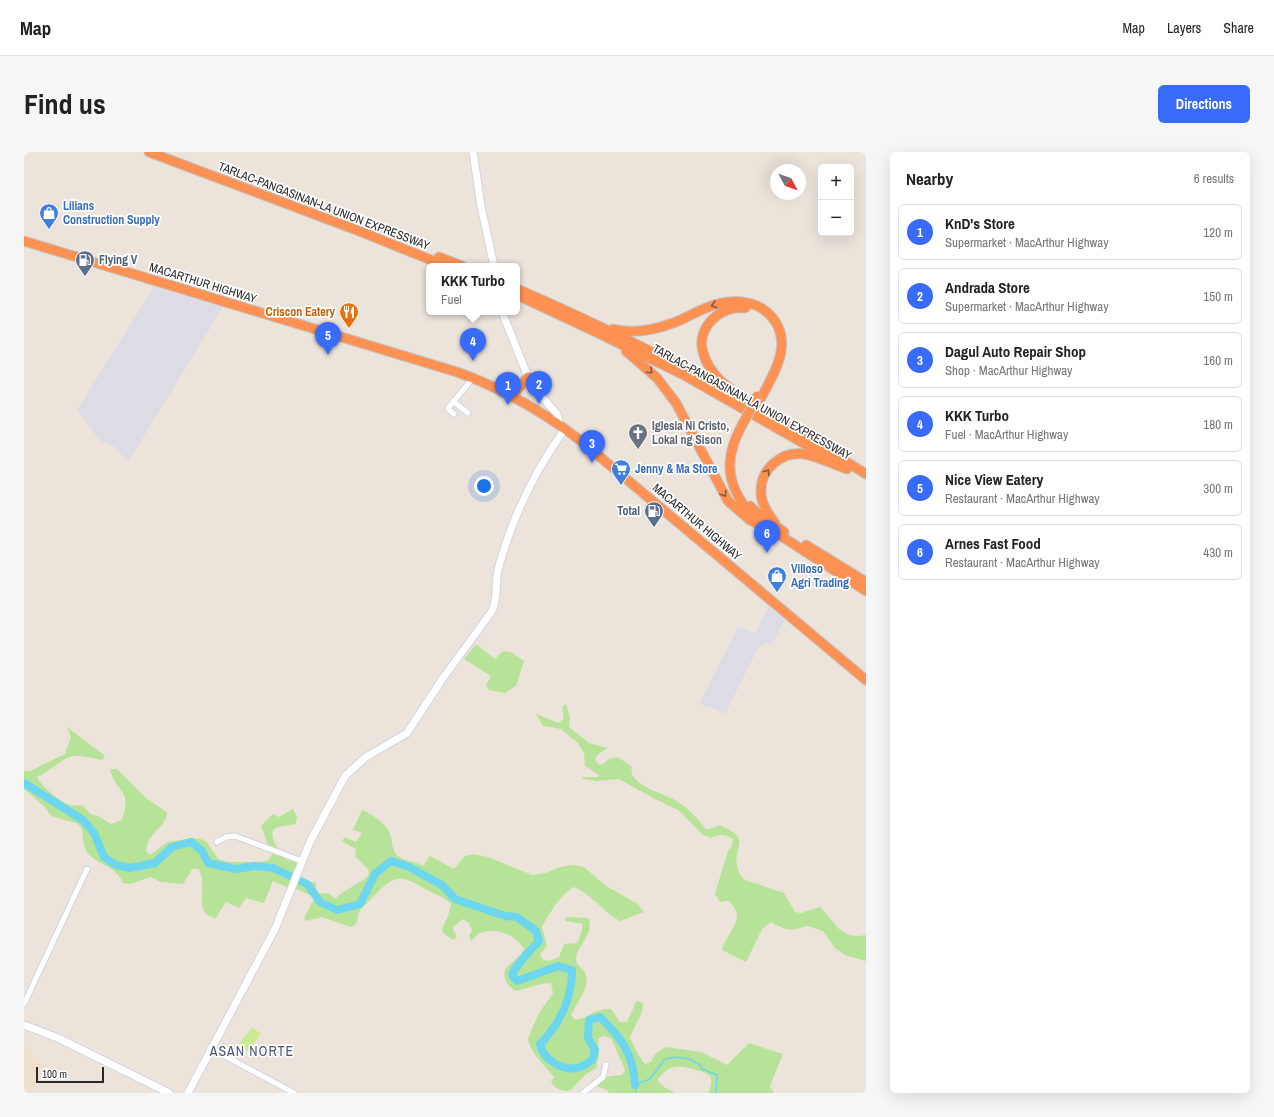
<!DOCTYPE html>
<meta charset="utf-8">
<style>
body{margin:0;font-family:"Archivo Narrow",sans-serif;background:#f6f6f6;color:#222}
.controls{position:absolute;right:12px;top:12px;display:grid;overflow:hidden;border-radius:6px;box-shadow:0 4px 16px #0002}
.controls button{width:36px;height:36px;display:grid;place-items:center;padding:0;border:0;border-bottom:1px solid #e0e0e0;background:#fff;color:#222;font:20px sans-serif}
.compass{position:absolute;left:746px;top:12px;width:36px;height:36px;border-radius:50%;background:#fff;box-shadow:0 4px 16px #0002;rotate:131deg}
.scale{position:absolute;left:12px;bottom:10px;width:68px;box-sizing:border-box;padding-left:4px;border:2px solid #292929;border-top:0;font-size:11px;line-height:14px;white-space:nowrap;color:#292929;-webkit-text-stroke:3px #fff;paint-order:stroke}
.you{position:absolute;left:460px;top:334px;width:14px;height:14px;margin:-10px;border:3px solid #fff;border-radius:50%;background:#1a73e8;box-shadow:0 0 0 6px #1a73e833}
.badge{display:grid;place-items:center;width:26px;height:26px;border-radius:50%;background:#396bfb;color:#fff;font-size:13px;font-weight:700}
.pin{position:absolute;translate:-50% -33px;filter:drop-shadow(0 1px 2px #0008)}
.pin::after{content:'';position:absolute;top:21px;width:14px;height:12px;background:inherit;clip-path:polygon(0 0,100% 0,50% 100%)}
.popup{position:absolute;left:402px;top:111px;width:94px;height:52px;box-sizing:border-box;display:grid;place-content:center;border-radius:6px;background:#fff;filter:drop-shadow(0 1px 3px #0005);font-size:13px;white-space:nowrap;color:#767676}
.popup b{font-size:15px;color:#222}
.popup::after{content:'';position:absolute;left:50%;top:100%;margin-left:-8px;border:8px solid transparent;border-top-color:#fff}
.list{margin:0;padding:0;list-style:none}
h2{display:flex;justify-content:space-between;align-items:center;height:52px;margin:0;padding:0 16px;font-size:17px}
h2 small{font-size:13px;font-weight:400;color:#767676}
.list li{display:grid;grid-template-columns:26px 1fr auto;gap:12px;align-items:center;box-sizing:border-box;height:56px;margin:0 8px 8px;padding:0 8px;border:1px solid #e0e0e0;border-radius:6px}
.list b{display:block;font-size:15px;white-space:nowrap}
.list p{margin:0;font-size:13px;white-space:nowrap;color:#767676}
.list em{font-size:13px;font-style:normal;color:#767676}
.map{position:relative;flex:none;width:842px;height:941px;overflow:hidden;border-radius:6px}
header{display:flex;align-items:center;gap:24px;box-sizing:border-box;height:56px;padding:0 20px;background:#fff;border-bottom:1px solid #e0e0e0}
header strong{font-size:19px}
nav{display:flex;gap:22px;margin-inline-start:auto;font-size:14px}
.intro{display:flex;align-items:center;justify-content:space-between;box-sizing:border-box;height:96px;padding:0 24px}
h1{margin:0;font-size:28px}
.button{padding:10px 18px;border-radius:6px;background:#396bfb;color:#fff;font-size:14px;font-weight:700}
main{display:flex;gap:24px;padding:0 24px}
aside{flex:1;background:#fff;border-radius:6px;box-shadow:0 4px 16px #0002}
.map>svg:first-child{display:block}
.industrial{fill:#dddce4}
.education{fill:#eee0ca}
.green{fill:#b6e397}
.pitch{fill:#cceb92}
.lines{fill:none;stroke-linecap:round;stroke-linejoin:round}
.stream{stroke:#6cd6ef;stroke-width:1.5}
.river{stroke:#6cd6ef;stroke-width:8}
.street-casing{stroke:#d0d5e3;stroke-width:7}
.secondary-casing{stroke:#d0d5e3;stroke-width:9}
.highway-casing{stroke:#c3c3c3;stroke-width:11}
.street{stroke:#fff;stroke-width:5}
.secondary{stroke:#fff;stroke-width:7}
.highway{stroke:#ff9153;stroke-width:9}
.highway-bridge-casing{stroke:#c3c3c3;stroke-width:11;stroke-linecap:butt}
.highway-bridge{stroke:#ff9153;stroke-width:9}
.oneway{stroke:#89583c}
.labels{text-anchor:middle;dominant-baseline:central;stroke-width:3.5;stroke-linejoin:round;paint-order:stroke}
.shop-label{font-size:12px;font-weight:bold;fill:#366cbe;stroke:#fff;text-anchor:start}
.street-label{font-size:12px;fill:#292929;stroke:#fff}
.service-label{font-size:12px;font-weight:bold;fill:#4e5e75;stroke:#fff;text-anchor:start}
.food-label{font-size:12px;font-weight:bold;fill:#c56008;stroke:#fff;text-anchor:end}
.worship-label{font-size:12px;font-weight:bold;fill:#5b616d;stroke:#fff;text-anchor:start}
.quarter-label{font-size:14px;letter-spacing:1px;fill:#49567a;stroke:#fff}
</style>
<header>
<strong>Map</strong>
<nav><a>Map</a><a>Layers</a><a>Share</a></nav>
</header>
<div class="intro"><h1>Find us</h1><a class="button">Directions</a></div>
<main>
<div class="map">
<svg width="842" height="941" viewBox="0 0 842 941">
<rect width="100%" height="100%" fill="#ece3db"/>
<path class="industrial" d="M130,135l69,20 -95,155 -13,-15 -15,-6 -23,-31z
M745,454l16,15 -14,24 -4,-2 -9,5 -33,66 -10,-5 -16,-5 39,-77 17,6z"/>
<path class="education" d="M0,892l19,22 -12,27h-7z"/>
<path class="green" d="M452,492l19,15 8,-8 8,1 13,9 -8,25 -11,7 -16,-3 -3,-5 5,-9 -27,-17z
M542,552l4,14 -1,9 20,16 19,5 -10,6 -3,5 3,5 4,1 7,-6 9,-2 14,10c-6,17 32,27 43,33 12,7 23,18 31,30l14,-5c5,3 15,7 18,12 6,7 -11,25 7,43l39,13 11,19 6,1 19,-6c17,16 19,33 46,28v26l-21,-6 -10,-7 -12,-17 -15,-5c-19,5 -18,6 -37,-4l-9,7 -16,33 -24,-12c5,-18 27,-33 6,-49l-8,1 -5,-8 1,-4 12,-39 4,-5 1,-7c-9,-5 -13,-5 -22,-1l-8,-3 -25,-25 -23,-11 -36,-20 -23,2 -13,-2 -1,-2h16l1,-2 -14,-9 -1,-13 -6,-10 -17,-14 -18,-3 -7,-12 22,9 6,-4 -2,-12z
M43,575l38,29 -3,4c-9,-2 -23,-6 -32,-3 -12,4 -21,15 -33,20 3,8 24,26 33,28 10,3 10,-5 20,9l8,2 13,8 11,-4c11,-33 -6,-25 -12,-51h7l29,29 21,14c-1,17 -18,18 -21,38l4,5 18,-13 24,-4 9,1 6,3 11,17 10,3h32l8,-2 4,-5 -11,-29 12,-12 6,3 14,-8 4,8 -1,7 -18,3 -5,3c-3,11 7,20 12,29l13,4 -9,25 -16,-7 -9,22 -18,-5 -7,10 -13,-6 -10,16c-20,-3 -12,-22 -14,-37 0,-4 -2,-8 -3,-12h-7l-9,15 -22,-2 -11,-5 -19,7 -8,-1c-9,-21 -30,-17 -38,-35 -3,-7 -1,-14 -4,-21l-5,-4 -25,-7 -6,-9 -21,-18v-18h6l35,-17 6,-17z
M338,658c11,5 24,13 28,24 3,7 1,15 7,21 8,8 18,5 26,11l7,-10 24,13 11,-13 8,-2 15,3 44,18 14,-2 14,-6 13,-2 11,2 22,19 32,18 6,8 -24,9c-15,-8 -32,-30 -47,-34 -14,10 -23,25 -31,40l5,19 -7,8 2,5 7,2 10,-4 5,-13 13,-1 3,-6 3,-13 -18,-3 1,-4 22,1c8,15 -12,28 -12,41 0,6 5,8 8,12 9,14 -8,32 -13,44l4,5c14,-2 18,-12 36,-11l9,13h7l9,-20 3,-1 4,2c1,12 -10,23 -13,35 5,9 8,18 15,26l6,-2 4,-8 11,-7 35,5 26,13 22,-22 34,11 -13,32 4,7h-66l3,-8v-8c-5,-5 -12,-6 -18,-8 -17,-5 -25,-3 -36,11l7,7 11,6h-66l-2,-3 -6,-2 -10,-6 5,-4 26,-3 3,-5 -14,-32 -8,-2 -5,3 1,16 -3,13 -11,7 -15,16c-9,0 -14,-2 -19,-9l3,-5 -18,-21 -7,-12 -1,-6 11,-25 14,-20 -2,-10c-13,0 -24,6 -36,8 -8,-6 -12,-11 -10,-22l16,-15 3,-5c-8,-15 -29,-22 -44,-16 -4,2 -6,6 -9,8l-2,-6 3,-4 -3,-8 -6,-4 -9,7 -1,4 4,7 -4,3 -9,-6 -2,-5 6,-13 3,-12c-8,-8 -17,-10 -26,-15 -27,-18 -34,-11 -54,10 -4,5 -11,9 -12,14 -3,7 0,12 -9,14l-28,-10 -16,4 -2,-3 11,-21 -19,-8 3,-11 17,5v6l2,4 12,1 5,5c8,-9 23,-14 33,-23l1,-6 -14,-14 1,-7 -14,-8 3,-4 11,5 6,-9 -9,-3z"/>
<path class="pitch" d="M228,875l9,7 -13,17 -9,-7z"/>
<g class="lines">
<path class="stream" d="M612,941l-1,-8 15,-6 15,-20 12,-2 12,2 10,5 3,5 15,6 -1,18"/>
<path class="river" d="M0,631l59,37 11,13 10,24 12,8 14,3 25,-5 17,-16 19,-5 11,9 6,12 28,6 19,-3 18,2 34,16 13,18 17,8 23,-6 15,-30 16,-13 16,5 35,19 13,14 50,17 12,1 19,14 3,10c-9,10 -22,22 -27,34l5,6 41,-15 14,4c0,28 -12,54 -32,74 3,15 21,27 37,24 5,-1 11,-5 15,-8l3,-10 -7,-12 1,-18 11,-3c22,22 33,36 35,68"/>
<g class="street-casing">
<path id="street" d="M429,249l15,12
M430,262l-6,-5 1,-2 24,-29
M193,690l9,-5 9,-1 67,25
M0,852l63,-135
M186,896l84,45
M559,941l20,-16 3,-12"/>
</g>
<g class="secondary-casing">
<path id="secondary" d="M449,0l8,54 13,60
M478,160l26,65 9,14 20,23 3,11
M0,873l34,13 111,55
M164,941l87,-164 35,-87 35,-66 21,-19 41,-24 36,-55 49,-67c7,-14 2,-30 7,-45 14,-50 36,-96 66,-137"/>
</g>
<g class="highway-casing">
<path id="highway" d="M125,0l205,77 92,37
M0,89l433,131c44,16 87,40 124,69l285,239
M415,105l23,9
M493,137c121,52 237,114 349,185
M493,143l79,37 88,43 154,88
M589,177c20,5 41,1 60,-6 12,-4 22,-11 33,-15 24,-10 53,-10 69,13 17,26 -2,54 -14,77
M602,199l31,27 19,25 52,98 22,19 29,15
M707,237c-13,-9 -24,-22 -28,-37 -7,-25 18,-47 42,-44
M487,245l17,-20
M722,266c-22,37 -23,65 7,99
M726,354l7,7 27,19
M751,371c-7,-9 -15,-21 -14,-33 0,-21 21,-39 42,-36 14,2 30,10 44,15
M751,380l91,59
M782,393l60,37"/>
</g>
<use href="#street" class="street"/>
<use href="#secondary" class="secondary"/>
<use href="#highway" class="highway"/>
<g class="highway-bridge-casing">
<path id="highway-bridge" d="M722,266l11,-22"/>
</g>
<use href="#highway-bridge" class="highway-bridge"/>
</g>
<defs><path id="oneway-chevron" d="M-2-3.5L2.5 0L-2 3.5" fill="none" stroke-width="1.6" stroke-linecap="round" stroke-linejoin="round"/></defs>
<g class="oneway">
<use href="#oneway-chevron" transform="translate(690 153) rotate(164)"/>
<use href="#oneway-chevron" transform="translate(626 219) rotate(43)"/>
<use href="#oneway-chevron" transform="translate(743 320) rotate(-56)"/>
<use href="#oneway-chevron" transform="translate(700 342) rotate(58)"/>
</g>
<defs>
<g id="shop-pin" transform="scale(1)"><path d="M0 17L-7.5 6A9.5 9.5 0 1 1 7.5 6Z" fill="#3f7fe0" stroke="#fff"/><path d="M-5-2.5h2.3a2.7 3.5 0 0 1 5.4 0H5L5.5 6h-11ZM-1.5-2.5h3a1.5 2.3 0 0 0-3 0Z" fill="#fff"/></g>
<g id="fuel-pin" transform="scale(1)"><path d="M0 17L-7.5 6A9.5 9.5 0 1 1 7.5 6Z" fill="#5c6f8a" stroke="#fff"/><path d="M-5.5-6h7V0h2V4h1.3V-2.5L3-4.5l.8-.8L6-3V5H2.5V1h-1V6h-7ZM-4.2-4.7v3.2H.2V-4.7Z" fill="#fff"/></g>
<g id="restaurant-pin" transform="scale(1)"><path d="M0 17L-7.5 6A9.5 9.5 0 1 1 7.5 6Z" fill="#e8710a" stroke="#fff"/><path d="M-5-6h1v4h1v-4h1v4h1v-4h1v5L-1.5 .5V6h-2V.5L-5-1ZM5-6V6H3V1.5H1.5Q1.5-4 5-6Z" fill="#fff"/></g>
<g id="church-pin" transform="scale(1)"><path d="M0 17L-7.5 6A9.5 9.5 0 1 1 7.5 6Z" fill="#6b7280" stroke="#fff"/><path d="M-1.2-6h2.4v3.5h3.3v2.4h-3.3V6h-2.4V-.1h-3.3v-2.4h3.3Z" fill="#fff"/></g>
<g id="supermarket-pin" transform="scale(1)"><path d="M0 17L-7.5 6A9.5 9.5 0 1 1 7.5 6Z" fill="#3f7fe0" stroke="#fff"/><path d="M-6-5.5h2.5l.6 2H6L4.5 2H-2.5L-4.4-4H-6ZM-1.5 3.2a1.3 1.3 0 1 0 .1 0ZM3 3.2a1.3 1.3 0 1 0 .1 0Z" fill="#fff"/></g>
</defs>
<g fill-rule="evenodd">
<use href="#shop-pin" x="25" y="61"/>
<use href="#fuel-pin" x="61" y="108"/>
<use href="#restaurant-pin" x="325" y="160"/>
<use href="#church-pin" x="614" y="281"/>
<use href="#supermarket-pin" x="597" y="317"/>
<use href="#fuel-pin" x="630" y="359"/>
<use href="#shop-pin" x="753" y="424"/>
</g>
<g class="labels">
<g class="shop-label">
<text x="39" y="54">Lilians<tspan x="39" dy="14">Construction Supply</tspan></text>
<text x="611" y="317">Jenny &amp; Ma Store</text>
<text x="767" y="417">Villoso<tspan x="767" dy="14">Agri Trading</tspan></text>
</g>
<g class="street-label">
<text transform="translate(300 54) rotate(21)">TARLAC-PANGASINAN-LA UNION EXPRESSWAY</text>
<text transform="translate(179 131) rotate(17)">MACARTHUR HIGHWAY</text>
<text transform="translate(728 250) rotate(29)">TARLAC-PANGASINAN-LA UNION EXPRESSWAY</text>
<text transform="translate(673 370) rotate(40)">MACARTHUR HIGHWAY</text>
</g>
<g class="service-label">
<text x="75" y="108">Flying V</text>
<text x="616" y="359" text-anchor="end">Total</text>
</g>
<g class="food-label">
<text x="311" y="160">Criscon Eatery</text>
</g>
<g class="worship-label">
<text x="628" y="274">Iglesia Ni Cristo,<tspan x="628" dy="14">Lokal ng Sison</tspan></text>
</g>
<g class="quarter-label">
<text x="228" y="899">ASAN NORTE</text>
</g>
</g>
</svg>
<div class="controls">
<button>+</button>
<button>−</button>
</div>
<svg class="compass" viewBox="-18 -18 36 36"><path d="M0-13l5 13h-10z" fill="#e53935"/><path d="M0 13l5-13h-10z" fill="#767676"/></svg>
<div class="scale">100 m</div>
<div class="you"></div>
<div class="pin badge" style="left:484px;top:253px">1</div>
<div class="pin badge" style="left:515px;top:252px">2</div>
<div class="pin badge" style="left:568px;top:311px">3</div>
<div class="pin badge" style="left:449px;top:209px">4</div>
<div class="popup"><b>KKK Turbo</b>Fuel</div>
<div class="pin badge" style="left:304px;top:203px">5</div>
<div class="pin badge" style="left:743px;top:401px">6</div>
</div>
<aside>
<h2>Nearby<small>6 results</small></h2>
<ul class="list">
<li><span class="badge">1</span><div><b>KnD's Store</b><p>Supermarket · MacArthur Highway</p></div><em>120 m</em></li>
<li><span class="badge">2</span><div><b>Andrada Store</b><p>Supermarket · MacArthur Highway</p></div><em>150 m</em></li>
<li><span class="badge">3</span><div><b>Dagul Auto Repair Shop</b><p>Shop · MacArthur Highway</p></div><em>160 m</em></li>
<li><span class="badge">4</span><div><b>KKK Turbo</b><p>Fuel · MacArthur Highway</p></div><em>180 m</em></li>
<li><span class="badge">5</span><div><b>Nice View Eatery</b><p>Restaurant · MacArthur Highway</p></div><em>300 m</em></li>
<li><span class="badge">6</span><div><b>Arnes Fast Food</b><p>Restaurant · MacArthur Highway</p></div><em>430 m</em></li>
</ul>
</aside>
</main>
